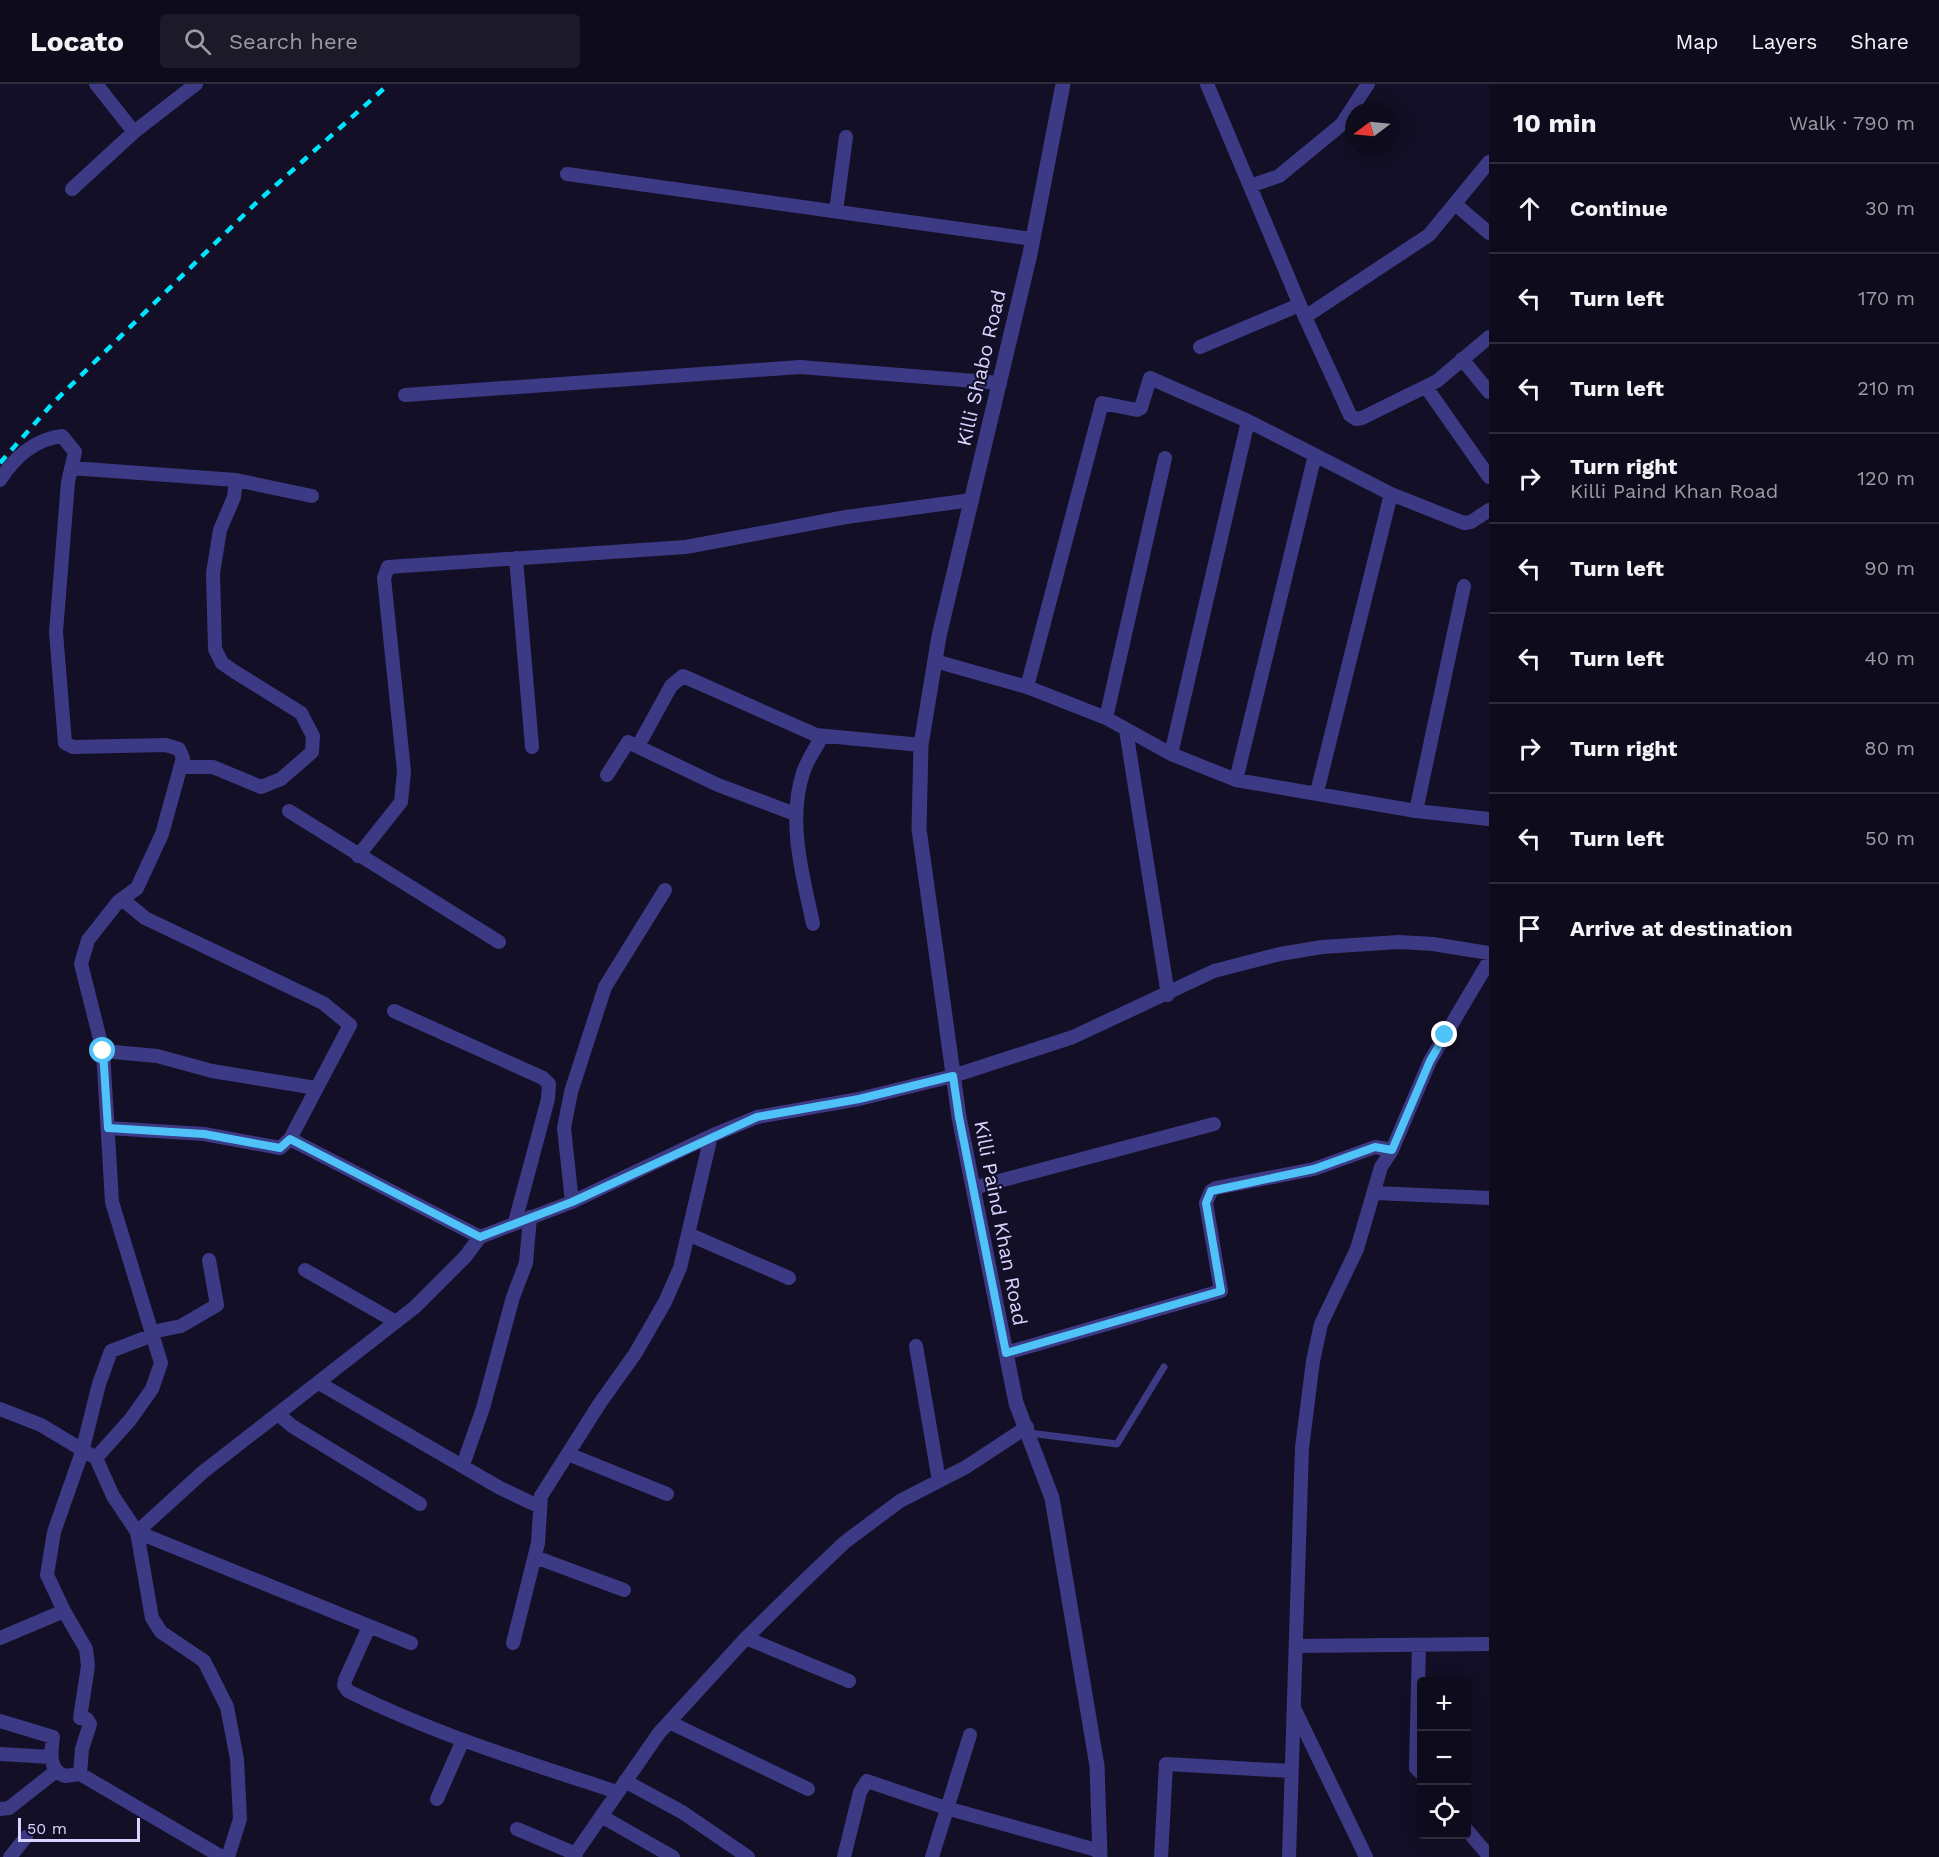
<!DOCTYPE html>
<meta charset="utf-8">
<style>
body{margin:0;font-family:"Work Sans",sans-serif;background:#1c1929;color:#f1f3f6}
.controls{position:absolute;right:18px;bottom:18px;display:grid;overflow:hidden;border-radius:6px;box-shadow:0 3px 15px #0003}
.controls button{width:54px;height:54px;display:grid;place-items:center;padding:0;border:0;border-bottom:2px solid #2e2b3b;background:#0e0b1c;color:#f1f3f6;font:30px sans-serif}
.compass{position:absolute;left:1345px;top:18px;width:54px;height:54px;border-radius:50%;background:#0e0b1c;box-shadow:0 3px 15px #0003;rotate:254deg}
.scale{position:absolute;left:18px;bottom:15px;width:122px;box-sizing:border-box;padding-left:6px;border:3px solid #d9d4ff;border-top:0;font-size:16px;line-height:21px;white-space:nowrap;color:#d9d4ff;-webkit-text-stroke:4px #130f26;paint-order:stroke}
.stop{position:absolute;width:18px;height:18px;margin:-14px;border:4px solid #4fc3f7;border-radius:50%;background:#fff}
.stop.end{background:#4fc3f7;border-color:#fff;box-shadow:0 2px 6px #0008}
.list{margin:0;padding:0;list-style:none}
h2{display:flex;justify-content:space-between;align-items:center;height:78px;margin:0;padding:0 24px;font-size:26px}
h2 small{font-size:20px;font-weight:400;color:#9b9ba3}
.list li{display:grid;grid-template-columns:39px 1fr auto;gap:18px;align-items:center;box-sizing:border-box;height:90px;padding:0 24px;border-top:2px solid #2e2b3b}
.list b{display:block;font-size:22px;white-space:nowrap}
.list p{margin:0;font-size:20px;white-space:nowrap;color:#9b9ba3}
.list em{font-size:20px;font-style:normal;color:#9b9ba3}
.icon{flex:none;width:33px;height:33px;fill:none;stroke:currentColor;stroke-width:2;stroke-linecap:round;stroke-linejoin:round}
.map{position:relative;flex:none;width:1489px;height:1773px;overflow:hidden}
header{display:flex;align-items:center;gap:36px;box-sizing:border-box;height:84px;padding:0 30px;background:#0e0b1c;border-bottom:2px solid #2e2b3b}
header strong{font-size:28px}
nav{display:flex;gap:33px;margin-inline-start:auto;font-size:21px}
.search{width:420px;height:54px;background:#1c1929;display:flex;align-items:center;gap:15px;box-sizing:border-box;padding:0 21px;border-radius:6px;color:#9b9ba3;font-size:22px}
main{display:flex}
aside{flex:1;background:#0e0b1c}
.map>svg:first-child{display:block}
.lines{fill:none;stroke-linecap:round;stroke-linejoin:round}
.service{stroke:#3d3a85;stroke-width:7}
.minor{stroke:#3d3a85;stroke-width:14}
.tertiary{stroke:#3d3a85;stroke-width:15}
.rail{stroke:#00e5ff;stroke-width:4.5;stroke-dasharray:9 8;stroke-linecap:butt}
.route{stroke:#4fc3f7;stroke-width:8}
.labels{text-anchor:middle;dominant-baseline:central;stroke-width:4.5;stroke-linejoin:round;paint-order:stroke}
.street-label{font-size:20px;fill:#d9d4ff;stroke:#130f26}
</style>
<header>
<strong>Locato</strong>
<div class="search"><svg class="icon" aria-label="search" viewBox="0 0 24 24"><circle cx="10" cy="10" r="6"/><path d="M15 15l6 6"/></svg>Search here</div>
<nav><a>Map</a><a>Layers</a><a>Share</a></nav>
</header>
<main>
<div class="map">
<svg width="1489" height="1773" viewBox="0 0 1489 1773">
<rect width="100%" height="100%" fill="#130f26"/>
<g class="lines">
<path class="service" d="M1029,1349l88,11 47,-77"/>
<path class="minor" d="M96,0l38,48
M1207,0l98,233 45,98 6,4 6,-1 75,-37 52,-44
M567,90l465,65
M1250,102l29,-10 62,-51 27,-41
M72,105l62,-57 62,-48
M1455,120l34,29
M836,127l10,-74
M1305,233l124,-82 60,-73
M1200,263l99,-42
M1462,275l27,33
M1426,303l63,90
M405,311l395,-28 200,16
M1248,337l143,73 73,29 7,-1 18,-12
M71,384l165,12 76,16
M0,396c14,-22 35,-41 62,-44l13,16 -7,30 -12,150 9,111 8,4 93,-2 13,4 4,9 -21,76 -25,54 -19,14 -30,38 -7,24 22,87 9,151 49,161 -9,26 -22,31 -34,38
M516,474l16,189
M935,577l92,26 79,31 65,36 65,26 180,31 73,8
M1027,603l75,-284 35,7 4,-2 9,-30 98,43 -77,333
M1106,634l59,-260
M1126,646l42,265
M638,662l33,-60 12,-10 133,59 105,10
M180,683h33l48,20 20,-8 31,-27 1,-16 -12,-23 -66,-41 -13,-9 -7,-14 -2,-76 7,-43 14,-33 2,-17
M607,691l21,-33 90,43 77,29
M1236,696l79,-325
M1317,708l74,-298
M289,727l210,131
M1416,727l48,-225
M358,772l43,-54 3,-31 -20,-193 4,-11 298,-20 160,-30 126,-17
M813,840c-10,-48 -26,-102 -10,-151 4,-13 13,-25 19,-37
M394,927l149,67 6,6 -1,15 -33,123
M103,967l54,5 55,15 104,17
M108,1044l96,6 76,14 10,-9 60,-114 -27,-22 -178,-85 -23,-19
M290,1055l190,98
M973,1104l241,-64
M1375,1109l114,5
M572,1118l-8,-74 7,-36 34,-105 60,-97
M688,1150l101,44
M305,1186l91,52
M152,1248l29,-6 36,-21 -8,-45
M153,1251l-42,16 -12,33 -17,68 -28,80 -7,43 17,36 22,38 2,17 -8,52 7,1 3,5 -8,25 -2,25 142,83
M916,1262l23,135
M1006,1269l215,-62 -15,-88 5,-12 5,-3 98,-19 61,-22 17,3
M319,1299l181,105 38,18
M0,1325l41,16 55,33 17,38 24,36 15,86 9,14 43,29 23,46 10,52 3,60 -12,38
M278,1330l14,12 128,78
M568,1370l99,40
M463,1381l20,-57 30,-111 13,-34 4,-46
M535,1473l89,33
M369,1543l-24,53 -1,5 4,6c86,43 178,71 269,101
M0,1554l64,-27
M746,1554l103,43
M411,1559l-274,-111 66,-60 212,-165 50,-50 15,-20 92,-35 139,-66 46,-19 102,-18 94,-23 120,-39 141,-66 66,-17 42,-7 77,-5 34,2 56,9
M513,1559l25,-100 3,-47 59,-93 35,-49 30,-52 15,-34 31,-132
M1419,1561l-3,123 6,6
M1296,1562l193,-2
M1295,1626l71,147
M0,1637l53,16c-2,15 -5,33 12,39l15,-2
M669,1638l139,67
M0,1670l51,3
M625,1697l57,31 66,45
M437,1715l26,-59
M0,1725l9,-1 47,-37
M601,1732l72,41
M517,1745l59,25
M1466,1745l23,27
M10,1773l16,-20
M573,1773l86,-124 87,-95 56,-55 43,-41 55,-41 66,-34 61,-40
M844,1773l16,-65 7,-11 79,27 154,43
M932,1773l38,-122
M1161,1773l5,-93 125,7
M1289,1773l13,-409 11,-87 8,-37 36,-75 24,-82 11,-17 38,-89 59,-100"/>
<path class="tertiary" d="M1063,0l-33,170 -91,382 -18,109 -2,84 40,288 57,286 36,95 45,268 3,91"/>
<path class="rail" d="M0,379l52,-59 205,-202 132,-118"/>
</g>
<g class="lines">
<path class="route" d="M103,967l5,77 96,6 76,14 10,-9 190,98 92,-35 185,-85 102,-18 94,-23 6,41 47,236 215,-62 -15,-88 5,-12 103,-22 61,-22 17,3 38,-89 15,-26"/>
</g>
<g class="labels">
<g class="street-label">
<text transform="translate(981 284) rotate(-77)">Killi Shabo Road</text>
<text transform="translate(1001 1139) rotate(79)">Killi Paind Khan Road</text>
</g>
</g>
</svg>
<div class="controls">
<button>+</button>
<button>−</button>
<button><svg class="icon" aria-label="locate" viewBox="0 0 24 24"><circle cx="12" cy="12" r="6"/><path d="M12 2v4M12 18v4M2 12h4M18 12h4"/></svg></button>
</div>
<svg class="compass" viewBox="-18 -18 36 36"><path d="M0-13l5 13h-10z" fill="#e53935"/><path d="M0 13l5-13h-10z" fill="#9b9ba3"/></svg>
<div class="scale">50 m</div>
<div class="stop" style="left:103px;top:967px"></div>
<div class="stop end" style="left:1445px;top:951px"></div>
</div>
<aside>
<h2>10 min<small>Walk · 790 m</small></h2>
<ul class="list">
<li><svg class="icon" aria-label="ahead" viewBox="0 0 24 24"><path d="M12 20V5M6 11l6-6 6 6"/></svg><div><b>Continue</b></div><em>30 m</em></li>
<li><svg class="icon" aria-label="left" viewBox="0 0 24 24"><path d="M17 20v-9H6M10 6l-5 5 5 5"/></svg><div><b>Turn left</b></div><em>170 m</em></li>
<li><svg class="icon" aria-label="left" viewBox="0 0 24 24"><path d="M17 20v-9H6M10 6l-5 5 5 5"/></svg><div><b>Turn left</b></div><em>210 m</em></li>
<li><svg class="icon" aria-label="right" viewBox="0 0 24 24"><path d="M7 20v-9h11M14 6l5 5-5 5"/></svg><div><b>Turn right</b><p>Killi Paind Khan Road</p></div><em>120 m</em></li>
<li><svg class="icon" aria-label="left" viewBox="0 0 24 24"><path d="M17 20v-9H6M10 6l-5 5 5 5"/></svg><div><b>Turn left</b></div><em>90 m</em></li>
<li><svg class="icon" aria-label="left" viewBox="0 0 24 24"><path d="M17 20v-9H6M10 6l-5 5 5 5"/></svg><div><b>Turn left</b></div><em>40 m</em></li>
<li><svg class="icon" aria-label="right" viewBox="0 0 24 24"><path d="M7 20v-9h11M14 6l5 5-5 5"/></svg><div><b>Turn right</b></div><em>80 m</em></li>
<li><svg class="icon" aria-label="left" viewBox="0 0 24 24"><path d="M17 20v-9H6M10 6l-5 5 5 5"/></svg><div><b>Turn left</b></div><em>50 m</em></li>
<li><svg class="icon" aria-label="arrive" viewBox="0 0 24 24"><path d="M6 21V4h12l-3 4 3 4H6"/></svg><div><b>Arrive at destination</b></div></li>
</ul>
</aside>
</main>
